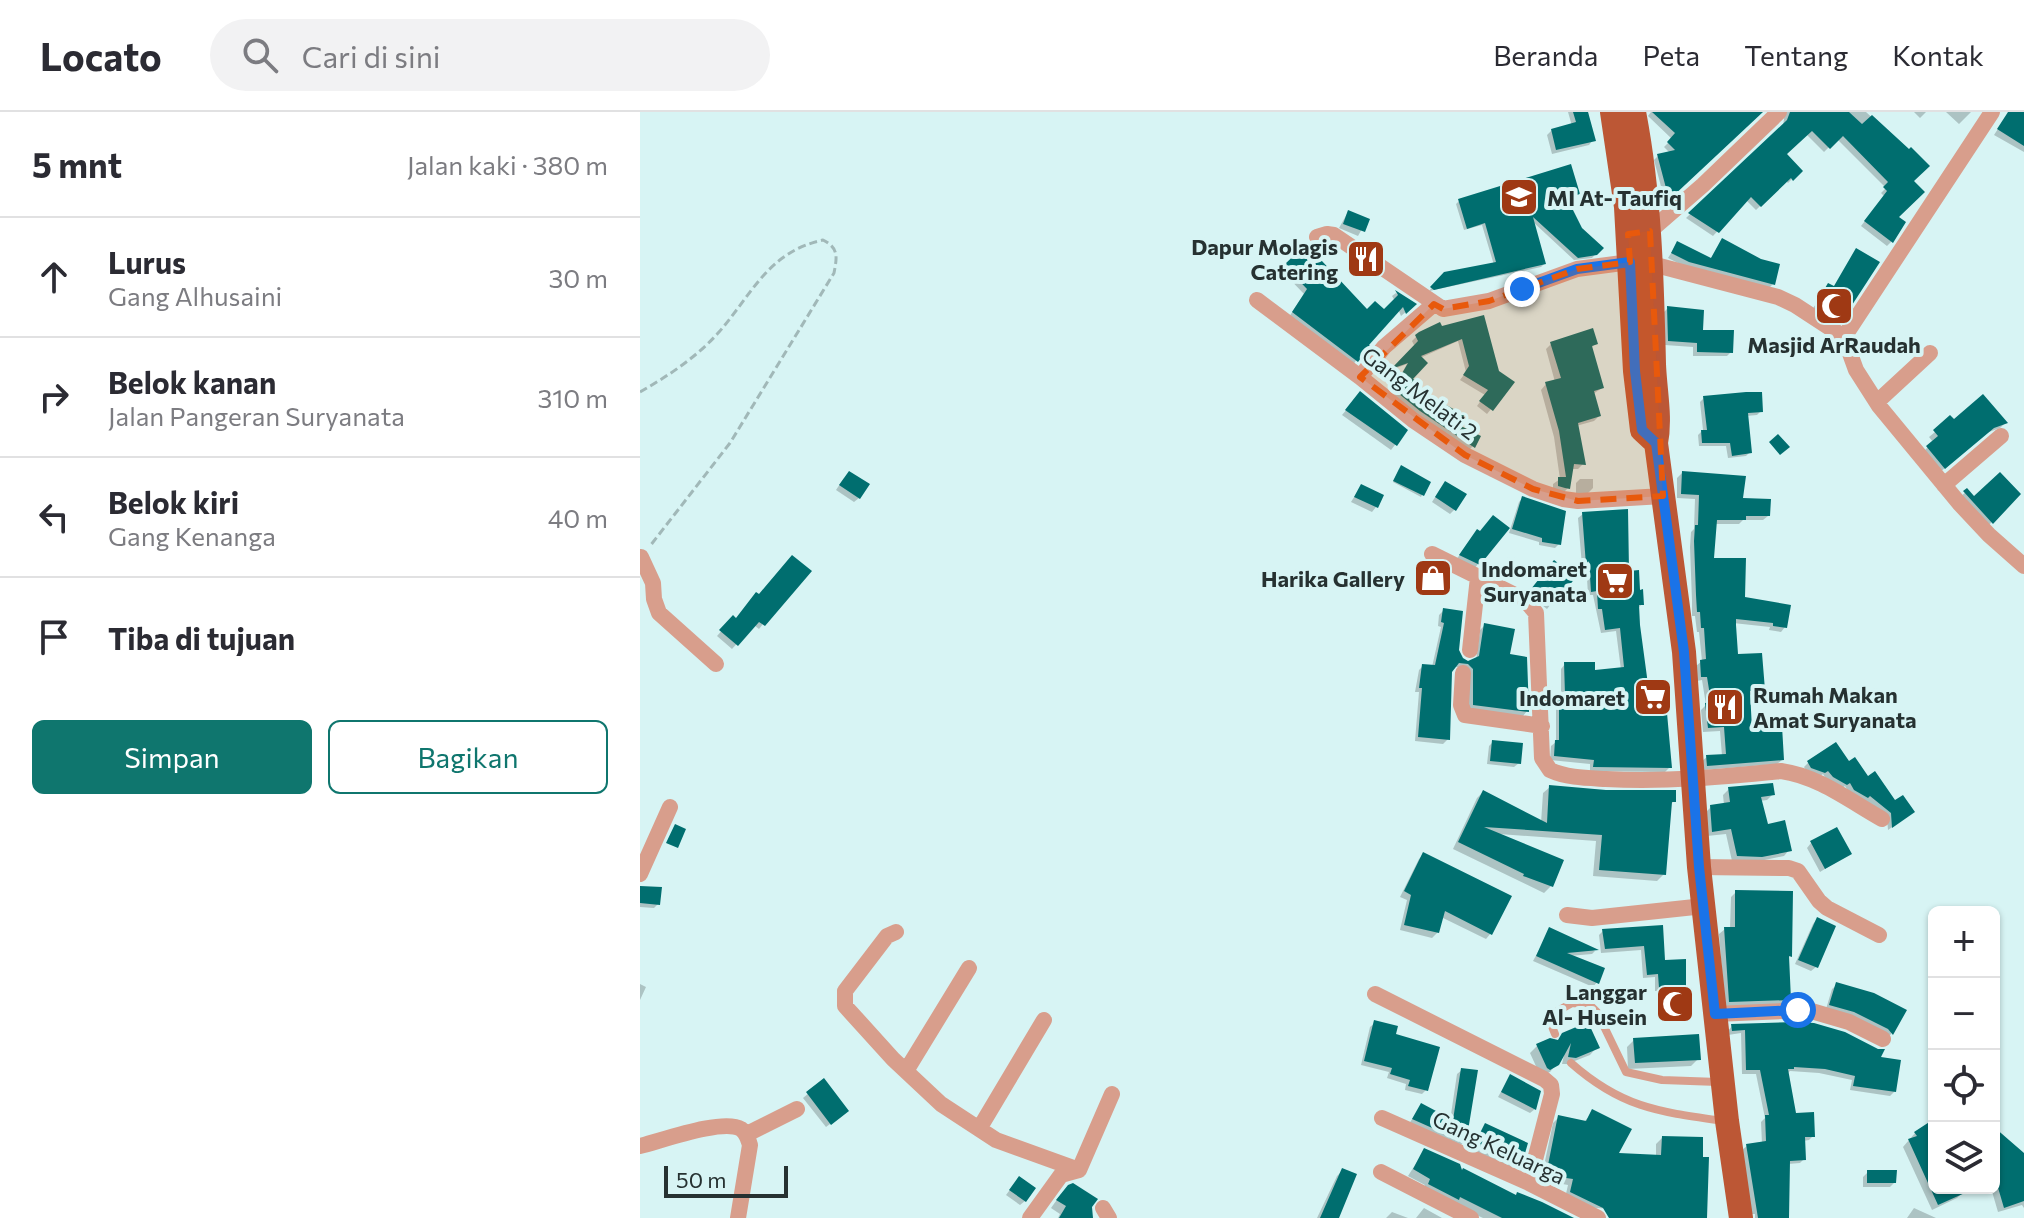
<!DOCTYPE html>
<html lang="id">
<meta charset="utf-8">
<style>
body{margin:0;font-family:Commissioner,sans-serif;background:#f2f2f3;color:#2b2b33}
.controls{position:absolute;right:24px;bottom:24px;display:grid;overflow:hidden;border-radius:12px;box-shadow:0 2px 6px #0004}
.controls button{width:72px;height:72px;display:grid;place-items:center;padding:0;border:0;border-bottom:2px solid #e1e1e2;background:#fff;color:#2b2b33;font:40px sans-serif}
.scale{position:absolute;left:24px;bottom:20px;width:124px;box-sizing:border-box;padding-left:8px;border:4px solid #263131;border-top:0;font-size:22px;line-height:28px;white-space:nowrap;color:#263131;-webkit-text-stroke:6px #d7f4f4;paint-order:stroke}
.stop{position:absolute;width:24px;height:24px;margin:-18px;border:6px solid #1a73e8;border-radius:50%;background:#fff}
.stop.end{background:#1a73e8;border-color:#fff;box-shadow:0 2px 8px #0008}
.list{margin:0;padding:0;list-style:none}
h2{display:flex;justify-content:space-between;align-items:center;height:104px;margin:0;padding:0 32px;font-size:34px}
h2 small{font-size:26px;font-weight:400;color:#7c7c81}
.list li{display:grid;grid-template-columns:52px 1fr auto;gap:24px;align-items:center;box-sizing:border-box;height:120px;padding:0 32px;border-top:2px solid #e1e1e2}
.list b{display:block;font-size:30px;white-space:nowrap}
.list p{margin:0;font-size:26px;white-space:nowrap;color:#7c7c81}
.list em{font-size:26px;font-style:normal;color:#7c7c81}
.actions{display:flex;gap:16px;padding:24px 32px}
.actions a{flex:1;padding:18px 0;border:2px solid #0f766e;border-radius:12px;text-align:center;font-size:28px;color:#0f766e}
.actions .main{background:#0f766e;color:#fff}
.icon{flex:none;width:44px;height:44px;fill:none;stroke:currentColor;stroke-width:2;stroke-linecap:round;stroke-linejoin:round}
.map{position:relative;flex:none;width:1384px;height:1106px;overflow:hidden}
header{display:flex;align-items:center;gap:48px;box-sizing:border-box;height:112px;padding:0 40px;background:#fff;border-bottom:2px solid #e1e1e2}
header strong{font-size:38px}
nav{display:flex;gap:44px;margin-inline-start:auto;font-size:28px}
.search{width:560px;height:72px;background:#f2f2f3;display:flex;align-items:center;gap:20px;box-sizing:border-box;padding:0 28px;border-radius:44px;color:#7c7c81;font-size:30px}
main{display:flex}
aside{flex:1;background:#fff}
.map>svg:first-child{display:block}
.shadow{fill:#0003}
.building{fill:#006e6f}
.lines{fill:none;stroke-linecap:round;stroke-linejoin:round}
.path{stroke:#a1b8b8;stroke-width:3;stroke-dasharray:8 4;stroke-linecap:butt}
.service{stroke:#d89e8c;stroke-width:8}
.minor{stroke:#d89e8c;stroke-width:16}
.primary{stroke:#bc5735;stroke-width:24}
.route{stroke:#1a73e8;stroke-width:10}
.marked{fill:#e8590c;fill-opacity:0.2;stroke:#e8590c;stroke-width:6;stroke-dasharray:16 10;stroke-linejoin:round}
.labels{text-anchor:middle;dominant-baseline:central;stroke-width:8;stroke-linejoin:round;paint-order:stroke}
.poi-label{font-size:22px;font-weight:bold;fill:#263131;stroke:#d7f4f4;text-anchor:end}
.street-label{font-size:22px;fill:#263131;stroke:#d7f4f4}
</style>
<header>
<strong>Locato</strong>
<div class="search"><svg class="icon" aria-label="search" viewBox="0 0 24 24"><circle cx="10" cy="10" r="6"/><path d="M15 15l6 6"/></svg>Cari di sini</div>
<nav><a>Beranda</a><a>Peta</a><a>Tentang</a><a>Kontak</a></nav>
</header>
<main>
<aside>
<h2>5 mnt<small>Jalan kaki · 380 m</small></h2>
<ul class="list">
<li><svg class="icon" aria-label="ahead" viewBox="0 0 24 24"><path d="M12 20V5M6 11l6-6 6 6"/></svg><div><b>Lurus</b><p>Gang Alhusaini</p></div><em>30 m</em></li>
<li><svg class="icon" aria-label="right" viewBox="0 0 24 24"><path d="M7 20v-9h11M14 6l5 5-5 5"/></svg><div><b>Belok kanan</b><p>Jalan Pangeran Suryanata</p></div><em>310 m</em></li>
<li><svg class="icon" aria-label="left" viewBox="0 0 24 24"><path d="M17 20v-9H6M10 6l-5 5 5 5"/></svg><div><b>Belok kiri</b><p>Gang Kenanga</p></div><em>40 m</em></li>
<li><svg class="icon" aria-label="arrive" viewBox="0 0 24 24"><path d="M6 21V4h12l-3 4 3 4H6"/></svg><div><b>Tiba di tujuan</b></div></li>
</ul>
<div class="actions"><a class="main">Simpan</a><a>Bagikan</a></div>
</aside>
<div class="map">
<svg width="1384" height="1106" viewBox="0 0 1384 1106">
<rect width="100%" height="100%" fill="#d7f4f4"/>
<path class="shadow" d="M928,0h20l5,28 -4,5 -37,9 -5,-19 5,-5 20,-4z
M1011,0h109l-95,90 -4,-6 2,-2 -9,-34 4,-4 12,-3 -6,-6 8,-8 -24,-23z
M1145,0h81l43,40 2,29 -15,37 -5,24 -4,4 -26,-20 23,-30 -3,-3 5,-5 -49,-49 -13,13 -18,-18 -22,20 16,17 -12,12 -2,-2 -30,29 -10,-10 -33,36 -27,-18 97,-92z
M1274,0h12l-6,6z
M1306,0h25l-12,12z
M1369,0h15v40l-30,-17z
M930,55l8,26 -12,6 15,31 20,18 -9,10 -18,2 -42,-39 12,43 -3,3 -112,24 16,-17 49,-9 -12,-40 -18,5 -8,-26 3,-3z
M708,100l19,8 -9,16 -19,-8z
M1082,128l51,44 -4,4 -85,-22 -16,-8 9,-14 33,16z
M666,135l61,65h17l11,-11 -3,-5 4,-3 18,12 -13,11 -3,-7 -32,36 -13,20 -64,-48 15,-23 -23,-24z
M1188,173l11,36 -4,4 -23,-15z
M1028,196l32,24 31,20 -4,4h-34v-9l-28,-2 -1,-33z
M843,206l14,54 15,11 -25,31 -10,-8 8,-11 -25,-15 6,-8 -8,-31 -38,17 -10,21 5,10 41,37 17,20 -4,4 -79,-56 17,-30 -13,5 21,-22 -3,-6 8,-8z
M956,231l-5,5 11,40 -9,6 6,22 -5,5 -18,5 7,38 -5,5h-7l-3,19 -5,5 -10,-2v-7l7,-5 -6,-42 -13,-47 5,-6 9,-2 -9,-33 5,-5z
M720,282l46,37 -15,19 -49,-35z
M1064,286l57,13 -4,4 -11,1 4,36 -4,4 -18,2 -2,-12h-27l-1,-11 5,-5 -3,-28z
M1314,310l51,1 -5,5 -14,5 -47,40 -17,-20 11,-11 -4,-5 6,-5z
M759,357l23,26 -1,2 -28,-15z
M1042,361l59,27 27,16 -5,4h-20l-4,4h-25l-3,36 32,39 42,28 -4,5 -12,-2 1,-3 -37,-4 4,34 26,32 -5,5 -10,1 3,36 31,29 -5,4 -74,6 -1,-9 5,-4 15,-1 -2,-25 -17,1 -2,-22 5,-5 -4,-25 -5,1 -1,-15 6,-5 -3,-29h-2l-2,-16h-3v-15l-2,-54 1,-15 3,-3 1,-30 -18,-1v-20z
M204,366l15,20 -5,4 -18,-12z
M940,367h13v9l-5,5h-12v-10z
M721,374l15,21 -4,5 -21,-10z
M801,376l14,21 -5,5 -18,-12z
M1327,379l7,8 45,-5 -31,32 -28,-29z
M883,386l36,46 -4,4 -16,-3v-3l-30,-9 10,-31z
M943,402l44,59 15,31 -5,5 10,85 22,74 -4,4 -75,-1v-7l-40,-4 1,-14 5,-4v-40l5,-5v-28l4,-5 28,9 28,-3 -5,-39 -15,2 -8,-38h-5l-2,-33 -4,4 -4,-48z
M833,424l5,28 -4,5 -18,-9z
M910,455l1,37 -4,5 -19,-15z
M116,482l7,30 -4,5 -5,-4 -22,24 -15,-13 16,-18 3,2z
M804,498l19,51h13l4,-31 5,-5 22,31 20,55 -4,5 -54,-7v-35l-5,-7h-10l-4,5 -2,67 -5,5 -28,-3 4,-49h-4l4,-22 4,-4 9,1 9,-40 -3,-1 1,-11z
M853,630l26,21 -5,4 -27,-3 2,-18z
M1168,651l40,1 60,52 -20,14 -1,-12 -37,-24 -5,-8 -4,3 -13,-7 -5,-8 -4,3 -12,-5 -3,-5z
M910,675l124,14 -5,5 -5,68 -7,7 -64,-5 3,-35 -97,-7 52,52 -7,7 -91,-44 24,-51 6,-6 58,31 2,-30z
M1089,677l44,5 -6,6 -7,1 6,25 23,24 -5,6 -29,6 -23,-1 -6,-27 -19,2 -2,-23 6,-6 13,-2 -1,-10z
M1171,731l38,11 -29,18 -13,-24z
M784,742l67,79 -5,6 -45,-22 -3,15 -6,6 -32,-8 7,-30 -7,-3 19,-38z
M0,776l18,16 -4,4 -14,-1z
M1096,780l54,64 -3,3 2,39 -5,6 -59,3 -6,-73 6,-5h5l1,-32z
M1177,807l-1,48 -5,4 -16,-7 18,-40z
M1021,815l2,35 21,24 -3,3 3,21 -4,4 -18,3 -3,-26h-4v-14l-12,1 -2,-28 -40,3 -2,-18 4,-4z
M910,818l45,21 -3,3 -23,2 28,26 -4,5 -60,-26z
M0,872l6,3 -6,13z
M1197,873l67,26 -13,23 -3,4 -62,-29 6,-20z
M735,911l19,13 32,54 -4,4 -17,-4 1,-6 -19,-6 2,-6 -28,-7 9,-38z
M1092,914l146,33 17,32 -5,5 -40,-6 2,-10 -33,-7 -29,-2 -3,3 8,41 18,21 -4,4 -6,1 1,18 -4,4 -12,1 -1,54h-32v-4h-4l-9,-64 5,-4 15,-2 -1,-22 4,-4 -9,-44h-14l-1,-41 -13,2v-4z
M923,923l34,12 -7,8 -23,9h-5l2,-9 -14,17 -10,3 -10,-22 7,-7 19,-4z
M994,928l64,19 -7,7 -63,3 -1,-22z
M822,958l2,72 -4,4 -51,-22 12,-19 29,16 7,-47z
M870,964l25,33 -5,4 -32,-16z
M183,969l19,34 -16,12 -23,-29z
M953,1000l23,43 40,2v-13l6,-6 43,80h-95l1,-9 -27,-2 -19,-9 3,-13 -27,-5 12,-57 6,-6 25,5z
M1294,1009v67h27l2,4 -6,6 -25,12 -29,-63 12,-14z
M846,1013l40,19 -7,22 -5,4 -43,-20z
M1354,1018l30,25v53l-2,-3 -24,7 -7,-24h3z
M784,1039l37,22 106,45h-84l-60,-28 2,-5 -17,-9z
M703,1058l-6,48h-20l20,-42z
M1228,1060l26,11 -4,4h-27v-10z
M375,1071l10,18 -5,4 -14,-10z
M421,1082l31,24h-34l2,-4 -9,-6z
M784,1096l18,10h-26z
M1274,1096l22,10h-29z
M752,1100l16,6h-22z"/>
<path class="building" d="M933,0h15l8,29 -40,9 -5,-21 25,-7z
M1012,0h111l-93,87 -7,-9 3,-2 -9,-34 18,-4 -8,-8 8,-9z
M1150,0h59l13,12 10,-9 37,34 2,-2 19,19 -16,15 11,11 -26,25 7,5 -13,21 -29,-22 23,-30 -4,-4 5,-5 -45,-46 -13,13 -18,-18 -25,23 16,17 -10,10 -2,-3 -30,29 -10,-10 -32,36 -31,-20 99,-93z
M1368,0h16v34l-27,-17z
M931,52l9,30 -13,4 15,30 22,20 -7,7 -19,3 -45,-41 13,47 -112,26 -4,-3 14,-15 52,-10 -11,-39 -18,6 -9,-30z
M708,98l22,9 -5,13 -22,-8z
M1082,126l39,21 19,5 -5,21 -86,-23 -18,-9 6,-12 34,17z
M666,132l61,65 8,-8 9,8 14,-14 -3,-5 22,14 -11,10 -3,-7 -34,38 1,1 -12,16 -66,-50 15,-23 -23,-24z
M1216,136l24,14 -39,60 -26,-17 13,-22 6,3z
M1027,194l37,4 -1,20h31l-1,23 -36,-1v-9l-29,-2z
M844,203l15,56 16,11 -22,29 -14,-10 9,-11 -25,-15 6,-9 -7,-27 -41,17 7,7 -15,16 8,4 -3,6 46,26 -5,10 22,11 -6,12 -55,-37 -27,-22 15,-26 -17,6 27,-28 -3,-6 4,-3 21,-10 2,4z
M953,216l5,16 -6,2 12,42 -10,3 7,25 -23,7 8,42 -12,-1 -4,25 -5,-1 -7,-2v-9h8l-7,-46 -14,-49 16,-4 -11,-36z
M720,279l48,39 -11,16 -52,-36z
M1106,280h16l1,20 -15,1 4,40 -20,3 -2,-13h-28l-1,-13h6l-4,-34z
M1343,282l25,29 -14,5 -49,41 -19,-23 12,-10 -5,-6 17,-15 4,4z
M1138,322l12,13 -10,8 -11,-13z
M761,353l30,17 -7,14 -31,-15z
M209,359l21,13 -10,15 -21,-14z
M1042,359l64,5 -3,22 28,1 -1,17h-24v4h-29l-3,38h32l-1,39 46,8 -4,23 -14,-2v-3l-37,-4v6l2,29 24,-1 3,37 -15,1 2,38 30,-3 2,34 -77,6 -1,-11 20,-1 -2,-27 -16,1 -3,-25 6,-1 -4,-25h-6l-1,-17 6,-1 -2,-31h-3l-1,-16h-3l-1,-17 -2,-54 1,-16h3l1,-30 -18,-1z
M1360,360l21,22 -28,30 -30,-33 4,-3 7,8z
M805,369l22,13 -11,17 -21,-14z
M721,372l23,11 -6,13 -24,-11z
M882,384l44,15 -5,34 -19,-3v-4l-30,-9z
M988,397l1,62 10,-1 1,20 3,-1 1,16h-5l1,20 9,67 16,-1 7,77 -79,-1 1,-7 -40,-4 1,-16h4v-45h6l-1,-33h31v8l29,-3 -4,-39 -15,2 -3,-21h-4l-1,-18 -6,1 -2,-31 -3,4 -4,-53z
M853,403l17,13 -30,37 -21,-10 18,-26 3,2z
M152,443l20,16 -47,55 -6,-4 -21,24 -19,-16 14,-15 3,3 20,-26 3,2z
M914,448l22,17 -23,29 -22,-17z
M803,496l20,3 -4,39 4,8 5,3 11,-5 5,-33 31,6 -5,25 17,3 2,55 -56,-7v-36l-5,-5 -9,-1 -7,9 -2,68 -32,-3 4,-49h-3l3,-24 13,1 9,-42 -3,-1z
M852,628l31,3 -2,21 -31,-3z
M1196,630l13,19 6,-4 13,19 7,-5 20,29 8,-5 12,17 -23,16 -1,-15 -21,-17 -2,2 -14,-8 -4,-7 -3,2 -14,-8 -5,-6 -3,2 -14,-5 -4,-7z
M1133,671l2,12 -14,2 7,27 17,-4 7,31 -30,6 -25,-1 -6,-27 -19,3 -2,-27 20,-3 -2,-15z
M909,673l57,5h70v12h-4l-6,73 -67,-5 3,-35 -118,-8 80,33 -11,27 -30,-11 1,-2 -66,-32 25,-52 64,33z
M35,712l11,5 -8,19 -12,-5z
M1197,715l15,27 -27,15 -15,-28z
M783,740l89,44 -20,39 -47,-24 -6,22 -35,-8 7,-30 -7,-4z
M0,774l22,1 -2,18 -20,-2z
M1095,778l58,1 -1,66 -3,-1 2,44 -62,2 -5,-75h11z
M1177,805l19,9 -18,42 -20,-8z
M1023,813l2,35 21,-1v28h-3l3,24 -20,2 -3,-25h-4l-1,-14 -11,1 -3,-29 -39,3 -3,-20z
M909,815l50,23 -32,3 38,15 -6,16 -63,-28z
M1196,870l38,11 33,17 -14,25 -5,-6 -34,-17 -25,-7z
M734,908l24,6 -2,8 44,13 -12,44 -20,-5 2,-6 -20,-6 2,-6 -28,-7z
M948,910l12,26 -24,10 -8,-1 3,-14 -12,22 -9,5 -3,-2 -11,-24 14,-6 8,2 4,-7z
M1156,910l18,1 31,9 33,17h7l-4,8 20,3 -5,32 -43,-6 2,-10 -30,-7 -31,-2v2h-6l8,44 18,-1 1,25h-10l1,23 -16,1 -1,57h-31l-12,-74 20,-3 -1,-26h4l-9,-45h-14l-1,-40 -13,1 -1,-7z
M1059,922l2,26 -66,3 -2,-25z
M821,956l17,2 -12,73 -54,-24 9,-16 32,17z
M870,962l31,17 -5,19 -35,-18z
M184,966l25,33 -18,14 -25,-33z
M952,997l40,20 -13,24 42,2 1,-19 41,1v20h6l-2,61h-98l-6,-10 -33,-16 3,-13 -27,-4 12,-60 28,6z
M1294,1007v69h42l-38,17 -30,-66 9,-3 -3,-4z
M845,1011l43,20 -7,24 -47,-22z
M1354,1015l30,26v48l-20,7 -10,-34z
M784,1036l36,16 2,6 1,-2 53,27 1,-3 25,10 32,16h-72l-42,-21 -1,3 -31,-16 2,-5 -17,-10z
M702,1056l15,6 -18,44h-19z
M1227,1058h30l-1,13h-29z
M379,1064l17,12 -10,14 -17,-12z
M433,1071l25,16 -6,8 1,11h-34l7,-12 -10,-6 12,-15z"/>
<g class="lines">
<path class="path" d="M0,280c28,-16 57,-35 79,-60 34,-39 49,-80 104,-92 16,8 14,17 11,33l-104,170 -80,103"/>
<path class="service" d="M915,922l-4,-10 3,-11 18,-10 18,2 7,7 29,60 36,8 56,2
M931,951c51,45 88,49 153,58"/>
<path class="minor" d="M1010,119l53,-46 76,-73
M677,125l10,-3 7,1 109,74 46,-8 88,-32 53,-7
M1012,152l126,33 17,8 49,32 12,33 23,36 80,97 30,32 35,31
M617,188l103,77 53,43 52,35 68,34 30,10 15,2 85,-5
M1204,225l148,-225
M720,265l24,-30 50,-43
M1237,290l53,-49
M1304,373l57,-49
M792,442l93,46 11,13 6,145 8,12c17,8 38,8 56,9 59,3 116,-2 175,-8 37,5 69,30 101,48
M1,445l12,26 1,16 5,14 57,51
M830,538l8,-73
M823,561l-2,32 4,10 77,11
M1059,755l90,1 9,3 21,30 8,7 52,27
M0,762l30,-67
M927,803l25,3 112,-12
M256,820l-9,4 -42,55v15l48,53 48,45 55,36 83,30
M735,882l169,85 7,6 1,9 -23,89
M1075,902l93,-4 41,12 34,17
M266,959l63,-103
M742,1006l147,65 69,35
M339,1017l65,-109
M107,1022l50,-25
M0,1034c21,-5 83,-28 101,-17 6,4 7,10 9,16l-12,73
M439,1058l33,-76
M741,1060l90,46
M463,1096l6,10
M390,1106l31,-43 18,-5"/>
<path class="primary" d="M972,0l14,95 9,164 7,59 14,13
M994,0c16,83 18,167 20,252 1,27 7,53 2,79l28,209 15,215 28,254 14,97"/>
</g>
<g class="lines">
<path class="route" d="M882,177l55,-20 53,-7 5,109 7,59 14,13 28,209 15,215 16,147 83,-4"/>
</g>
<path class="marked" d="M1010,119l13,265 -85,5 -45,-12 -68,-34 -105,-78 74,-73 9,5 46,-8 88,-32 53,-7 -2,-28z"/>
<defs>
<g id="school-square" transform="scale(2)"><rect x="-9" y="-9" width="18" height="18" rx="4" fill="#9f3914" stroke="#d7f4f4"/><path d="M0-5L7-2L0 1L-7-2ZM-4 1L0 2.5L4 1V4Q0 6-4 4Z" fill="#fff"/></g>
<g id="restaurant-square" transform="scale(2)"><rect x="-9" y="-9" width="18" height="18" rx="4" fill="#9f3914" stroke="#d7f4f4"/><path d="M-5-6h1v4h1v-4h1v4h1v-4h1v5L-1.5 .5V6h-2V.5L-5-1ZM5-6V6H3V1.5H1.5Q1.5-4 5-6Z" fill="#fff"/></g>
<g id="mosque-square" transform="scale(2)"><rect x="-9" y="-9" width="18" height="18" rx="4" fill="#9f3914" stroke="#d7f4f4"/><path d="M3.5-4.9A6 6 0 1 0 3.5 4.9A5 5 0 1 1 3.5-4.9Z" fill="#fff"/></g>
<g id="shop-square" transform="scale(2)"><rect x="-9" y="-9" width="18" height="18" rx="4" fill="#9f3914" stroke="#d7f4f4"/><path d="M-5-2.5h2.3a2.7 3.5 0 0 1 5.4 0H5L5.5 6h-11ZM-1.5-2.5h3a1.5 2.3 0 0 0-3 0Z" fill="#fff"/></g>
<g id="supermarket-square" transform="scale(2)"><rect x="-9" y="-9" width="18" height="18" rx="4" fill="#9f3914" stroke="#d7f4f4"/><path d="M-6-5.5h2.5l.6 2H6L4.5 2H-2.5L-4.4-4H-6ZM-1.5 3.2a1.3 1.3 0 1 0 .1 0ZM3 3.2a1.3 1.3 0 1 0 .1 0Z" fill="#fff"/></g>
</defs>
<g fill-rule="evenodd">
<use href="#school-square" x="879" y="85"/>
<use href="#restaurant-square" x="726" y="147"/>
<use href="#mosque-square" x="1194" y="194"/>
<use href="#shop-square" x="793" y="466"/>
<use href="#supermarket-square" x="975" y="469"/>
<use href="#supermarket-square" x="1013" y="585"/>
<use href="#restaurant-square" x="1085" y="595"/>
<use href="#mosque-square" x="1035" y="892"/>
</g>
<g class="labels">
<g class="poi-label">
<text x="907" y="85" text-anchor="start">MI At- Taufiq</text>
<text x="698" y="134">Dapur Molagis<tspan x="698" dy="25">Catering</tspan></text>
<text x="1194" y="232" text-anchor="middle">Masjid ArRaudah</text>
<text x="947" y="456">Indomaret<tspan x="947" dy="25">Suryanata</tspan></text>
<text x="765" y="466">Harika Gallery</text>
<text x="1113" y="582" text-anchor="start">Rumah Makan<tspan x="1113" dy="25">Amat Suryanata</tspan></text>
<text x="985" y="585">Indomaret</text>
<text x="1007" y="879">Langgar<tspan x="1007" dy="25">Al- Husein</tspan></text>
</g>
<g class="street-label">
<text transform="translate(780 281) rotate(37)">Gang Melati 2</text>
<text transform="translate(859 1035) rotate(25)">Gang Keluarga</text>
</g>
</g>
</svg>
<div class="controls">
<button>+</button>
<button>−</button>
<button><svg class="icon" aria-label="locate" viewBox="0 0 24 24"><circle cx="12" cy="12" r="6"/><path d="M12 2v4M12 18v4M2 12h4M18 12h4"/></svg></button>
<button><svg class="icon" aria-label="layers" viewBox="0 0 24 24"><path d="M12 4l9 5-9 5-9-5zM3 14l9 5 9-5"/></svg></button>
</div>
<div class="scale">50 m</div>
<div class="stop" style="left:1158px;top:898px"></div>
<div class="stop end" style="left:882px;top:177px"></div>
</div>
</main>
